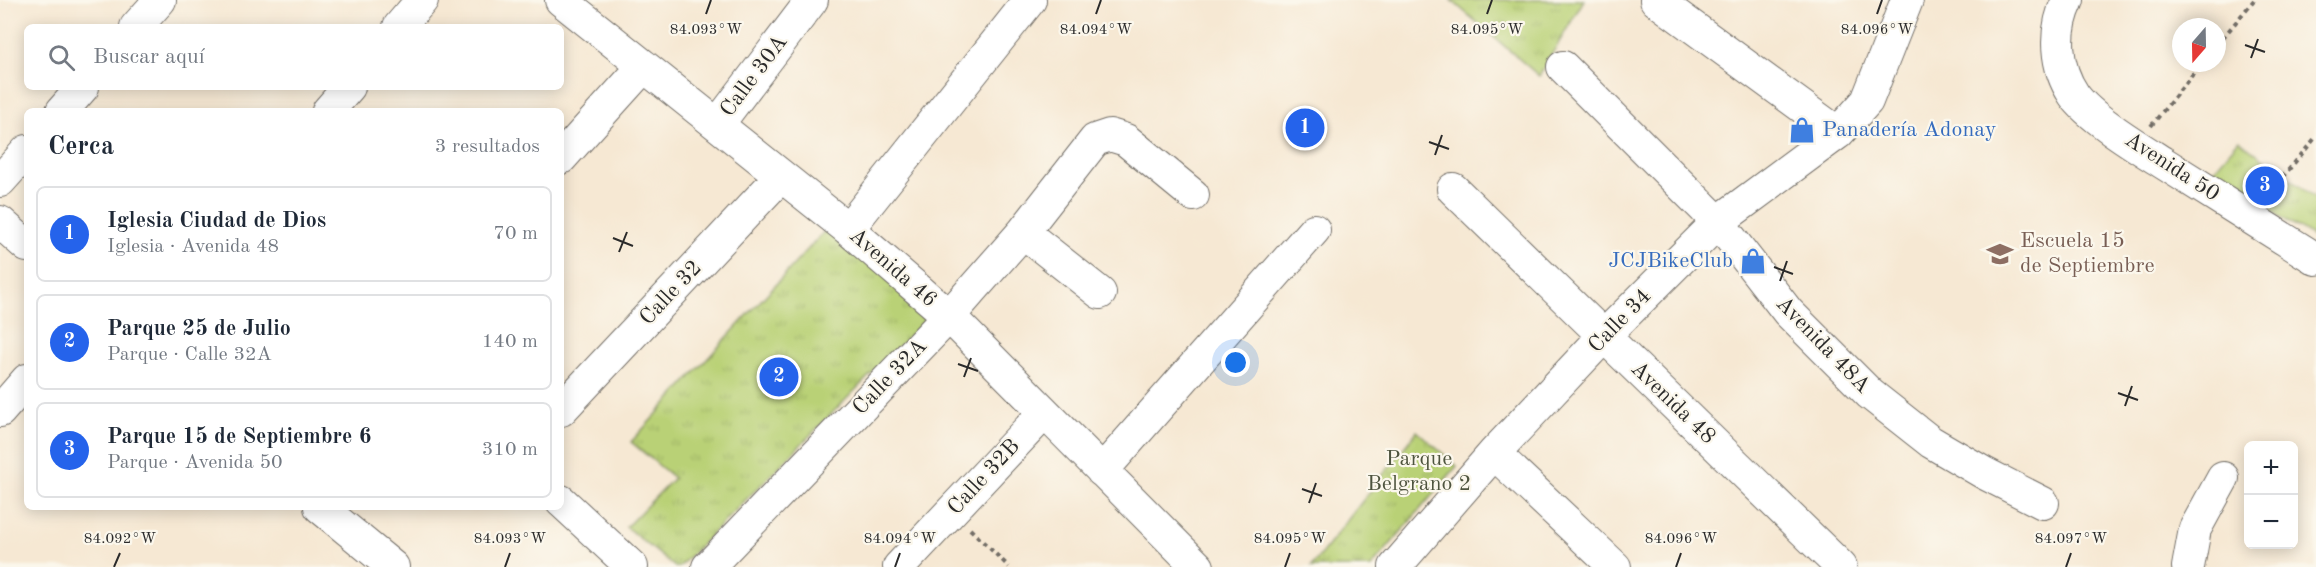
<!DOCTYPE html>
<html lang="es">
<meta charset="utf-8">
<style>
body{margin:0;font-family:"Old Standard TT",serif;background:#f6f6f7;color:#1f2937}
.controls{position:absolute;right:18px;bottom:18px;display:grid;overflow:hidden;border-radius:9px;box-shadow:0 3px 15px #0003}
.controls button{width:54px;height:54px;display:grid;place-items:center;padding:0;border:0;border-bottom:2px solid #e0e1e3;background:#fff;color:#1f2937;font:30px sans-serif}
.compass{position:absolute;left:2172px;top:18px;width:54px;height:54px;border-radius:50%;background:#fff;box-shadow:0 3px 15px #0003;rotate:200deg}
.you{position:absolute;left:1236px;top:363px;width:21px;height:21px;margin:-15px;border:4px solid #fff;border-radius:50%;background:#1a73e8;box-shadow:0 0 0 9px #1a73e833}
.badge{display:grid;place-items:center;width:39px;height:39px;border-radius:50%;background:#2563eb;color:#fff;font-size:20px;font-weight:700}
.pin{position:absolute;translate:-50% -50%;border:3px solid #fff;box-shadow:0 2px 6px #0006}
.list{margin:0;padding:0;list-style:none}
h2{display:flex;justify-content:space-between;align-items:center;height:78px;margin:0;padding:0 24px;font-size:26px}
h2 small{font-size:20px;font-weight:400;color:#747a83}
.list li{display:grid;grid-template-columns:39px 1fr auto;gap:18px;align-items:center;box-sizing:border-box;height:96px;margin:0 12px 12px;padding:0 12px;border:2px solid #e0e1e3;border-radius:9px}
.list b{display:block;font-size:22px;white-space:nowrap}
.list p{margin:0;font-size:20px;white-space:nowrap;color:#747a83}
.list em{font-size:20px;font-style:normal;color:#747a83}
.icon{flex:none;width:33px;height:33px;fill:none;stroke:currentColor;stroke-width:2;stroke-linecap:round;stroke-linejoin:round}
.map{position:relative;flex:none;width:2316px;height:567px;overflow:hidden}
.search{position:absolute;background:#fff;box-shadow:0 3px 15px #0003;left:24px;top:24px;width:540px;height:66px;display:flex;align-items:center;gap:15px;box-sizing:border-box;padding:0 21px;border-radius:9px;color:#747a83;font-size:22px}
.panel{position:absolute;background:#fff;box-shadow:0 3px 15px #0003;left:24px;top:108px;width:540px;height:402px;border-radius:9px}
.map>svg:first-child{display:block}
.park{fill:url(#park-tufts);stroke:#727e50;stroke-width:1.5}
.lines{fill:none;stroke-linecap:round;stroke-linejoin:round}
.minor-casing{stroke:#726d66;stroke-width:34}
.path{stroke:#726d66;stroke-width:4;stroke-dasharray:4.5 4.5;stroke-linecap:butt}
.minor{stroke:#fff;stroke-width:32}
.ticks{fill:none;stroke:#2b2b2b;stroke-width:2}
.labels{text-anchor:middle;dominant-baseline:central;stroke-width:4.5;stroke-linejoin:round;paint-order:stroke}
.street-label{font-size:22px;fill:#2b2b2b;stroke:#fbf7ec}
.shop-label{font-size:22px;fill:#366cbe;stroke:#fbf7ec;text-anchor:start}
.education-label{font-size:22px;fill:#785e54;stroke:#fbf7ec;text-anchor:start}
.park-label{font-size:22px;fill:#4e543e;stroke:#fbf7ec}
.ticks-label{font-size:15px;text-anchor:middle;fill:#2b2b2b;stroke:#fbf7ec;stroke-width:4.5;stroke-linejoin:round;paint-order:stroke}
</style>
<div class="map">
<svg width="2316" height="567" viewBox="0 0 2316 567">
<defs>
<pattern id="park-tufts" width="24" height="20" patternUnits="userSpaceOnUse" patternTransform="scale(1.5)"><rect width="24" height="20" fill="#b9d176"/><path d="M3 7l-1-3M5 7V3M7 7l1-3M15 17l-1-3M17 17v-4M19 17l1-3" fill="none" stroke="#9fb466"/></pattern>
</defs>
<rect width="100%" height="100%" fill="#fbf7ec"/>
<filter id="ink" filterUnits="userSpaceOnUse"><feTurbulence type="fractalNoise" baseFrequency=".0167" numOctaves="2"/><feDisplacementMap in="SourceGraphic" scale="12" xChannelSelector="R" yChannelSelector="G"/><feConvolveMatrix kernelMatrix="1 2 1 2 8 2 1 2 1" color-interpolation-filters="sRGB"/></filter>
<filter id="wash" filterUnits="userSpaceOnUse"><feTurbulence type="fractalNoise" baseFrequency=".008" numOctaves="4" result="noise"/><feDisplacementMap in="SourceGraphic" scale="24" xChannelSelector="R" yChannelSelector="G"/><feGaussianBlur stdDeviation="1.35" result="paint"/><feColorMatrix in="noise" values="0 0 0 0 0 0 0 0 0 0 0 0 0 0 0 0 0 1.4 0 .05"/><feComposite in="paint" operator="in"/></filter>
<g filter="url(#wash)">
<rect width="100%" height="100%" fill="#f6e8d3"/>
<path class="park" d="M1451,0h133l-45,76z
M2239,140l77,59v40l-105,-66z
M832,223l101,89 -254,255h-4l-49,-40 48,-49 -43,-36z
M1417,431l40,35 -86,101h-60z"/>
</g>
<g filter="url(#ink)">
<g class="lines">
<g class="minor-casing">
<path id="minor" d="M561,0l287,229 101,87 249,251
M1656,0l182,133
M2068,0c-15,31 -13,67 6,95 16,23 66,53 91,69 50,32 101,63 151,95
M136,27l24,-27
M399,27l23,-27
M1563,67l155,155 70,90 82,82 61,48 53,31 59,30
M62,111l21,-24
M328,111l21,-24
M718,124l94,-124
M561,158l83,-92
M0,181l27,-30
M1453,189l388,378
M0,222l27,24
M848,229l182,-229
M1023,232l77,61
M561,410l220,-234
M0,411l27,-31
M1494,453l121,114
M1102,471l212,-241
M561,501l71,66
M320,507l73,60
M708,567l241,-251 74,-84 72,-92 15,-5 16,5 67,55
M899,567l145,-154
M1395,567l99,-114 110,-117 114,-114 120,-89 29,-32 40,-101
M2188,567l7,-38 28,-51"/>
</g>
<path class="path" d="M2217,45l37,-45
M2151,126l51,-63
M2265,198l51,-61
M970,529l39,38"/>
<use href="#minor" class="minor"/>
</g>
</g>
<path class="ticks" d="M706,14l5,-14M1096,14l5,-14M1487,14l5,-14M1877,14l5,-14M2245,45l20,7M2251,58l7,-19M1429,142l20,7M1435,155l7,-20M613,238l20,8M619,252l8,-20M1774,267l19,7M1780,281l7,-20M958,364l20,7M964,377l7,-19M2118,393l20,7M2125,406l7,-20M1302,489l20,7M1309,503l7,-20M114,567l6,-14M505,567l5,-14M895,567l5,-14M1285,567l5,-14M1676,567l5,-14M2066,567l5,-14"/>
<defs>
<g id="shop-bare" transform="scale(2.07)"><path d="M-5-2.5h2.3a2.7 3.5 0 0 1 5.4 0H5L5.5 6h-11ZM-1.5-2.5h3a1.5 2.3 0 0 0-3 0Z" fill="#3f7fe0" stroke="#fbf7ec" stroke-width="2.5" paint-order="stroke"/></g>
<g id="school-bare" transform="scale(2.07)"><path d="M0-5L7-2L0 1L-7-2ZM-4 1L0 2.5L4 1V4Q0 6-4 4Z" fill="#8d6e63" stroke="#fbf7ec" stroke-width="2.5" paint-order="stroke"/></g>
</defs>
<g fill-rule="evenodd">
<use href="#shop-bare" x="1802" y="130"/>
<use href="#school-bare" x="2000" y="254"/>
<use href="#shop-bare" x="1753" y="261"/>
</g>
<g class="labels">
<g class="street-label">
<text transform="translate(754 76) rotate(-53)">Calle 30A</text>
<text transform="translate(2172 167) rotate(33)">Avenida 50</text>
<text transform="translate(893 268) rotate(41)">Avenida 46</text>
<text transform="translate(671 293) rotate(-47)">Calle 32</text>
<text transform="translate(1620 321) rotate(-46)">Calle 34</text>
<text transform="translate(1823 345) rotate(46)">Avenida 48A</text>
<text transform="translate(890 377) rotate(-46)">Calle 32A</text>
<text transform="translate(1673 403) rotate(44)">Avenida 48</text>
<text transform="translate(984 477) rotate(-47)">Calle 32B</text>
</g>
<g class="shop-label">
<text x="1822" y="130">Panadería Adonay</text>
<text x="1733" y="261" text-anchor="end">JCJBikeClub</text>
</g>
<g class="education-label">
<text x="2020" y="241">Escuela 15<tspan x="2020" dy="25">de Septiembre</tspan></text>
</g>
<g class="park-label">
<text x="1419" y="459">Parque<tspan x="1419" dy="25">Belgrano 2</tspan></text>
</g>
</g>
<g class="ticks-label">
<text x="706" y="34">84.093°W</text>
<text x="1096" y="34">84.094°W</text>
<text x="1487" y="34">84.095°W</text>
<text x="1877" y="34">84.096°W</text>
<text x="120" y="543">84.092°W</text>
<text x="510" y="543">84.093°W</text>
<text x="900" y="543">84.094°W</text>
<text x="1290" y="543">84.095°W</text>
<text x="1681" y="543">84.096°W</text>
<text x="2071" y="543">84.097°W</text>
</g>
</svg>
<div class="controls">
<button>+</button>
<button>−</button>
</div>
<svg class="compass" viewBox="-18 -18 36 36"><path d="M0-13l5 13h-10z" fill="#e53935"/><path d="M0 13l5-13h-10z" fill="#747a83"/></svg>
<div class="you"></div>
<div class="pin badge" style="left:1305px;top:128px">1</div>
<div class="pin badge" style="left:779px;top:377px">2</div>
<div class="pin badge" style="left:2265px;top:186px">3</div>
<div class="search"><svg class="icon" aria-label="search" viewBox="0 0 24 24"><circle cx="10" cy="10" r="6"/><path d="M15 15l6 6"/></svg>Buscar aquí</div>
<section class="panel">
<h2>Cerca<small>3 resultados</small></h2>
<ul class="list">
<li><span class="badge">1</span><div><b>Iglesia Ciudad de Dios</b><p>Iglesia · Avenida 48</p></div><em>70 m</em></li>
<li><span class="badge">2</span><div><b>Parque 25 de Julio</b><p>Parque · Calle 32A</p></div><em>140 m</em></li>
<li><span class="badge">3</span><div><b>Parque 15 de Septiembre 6</b><p>Parque · Avenida 50</p></div><em>310 m</em></li>
</ul>
</section>
</div>
